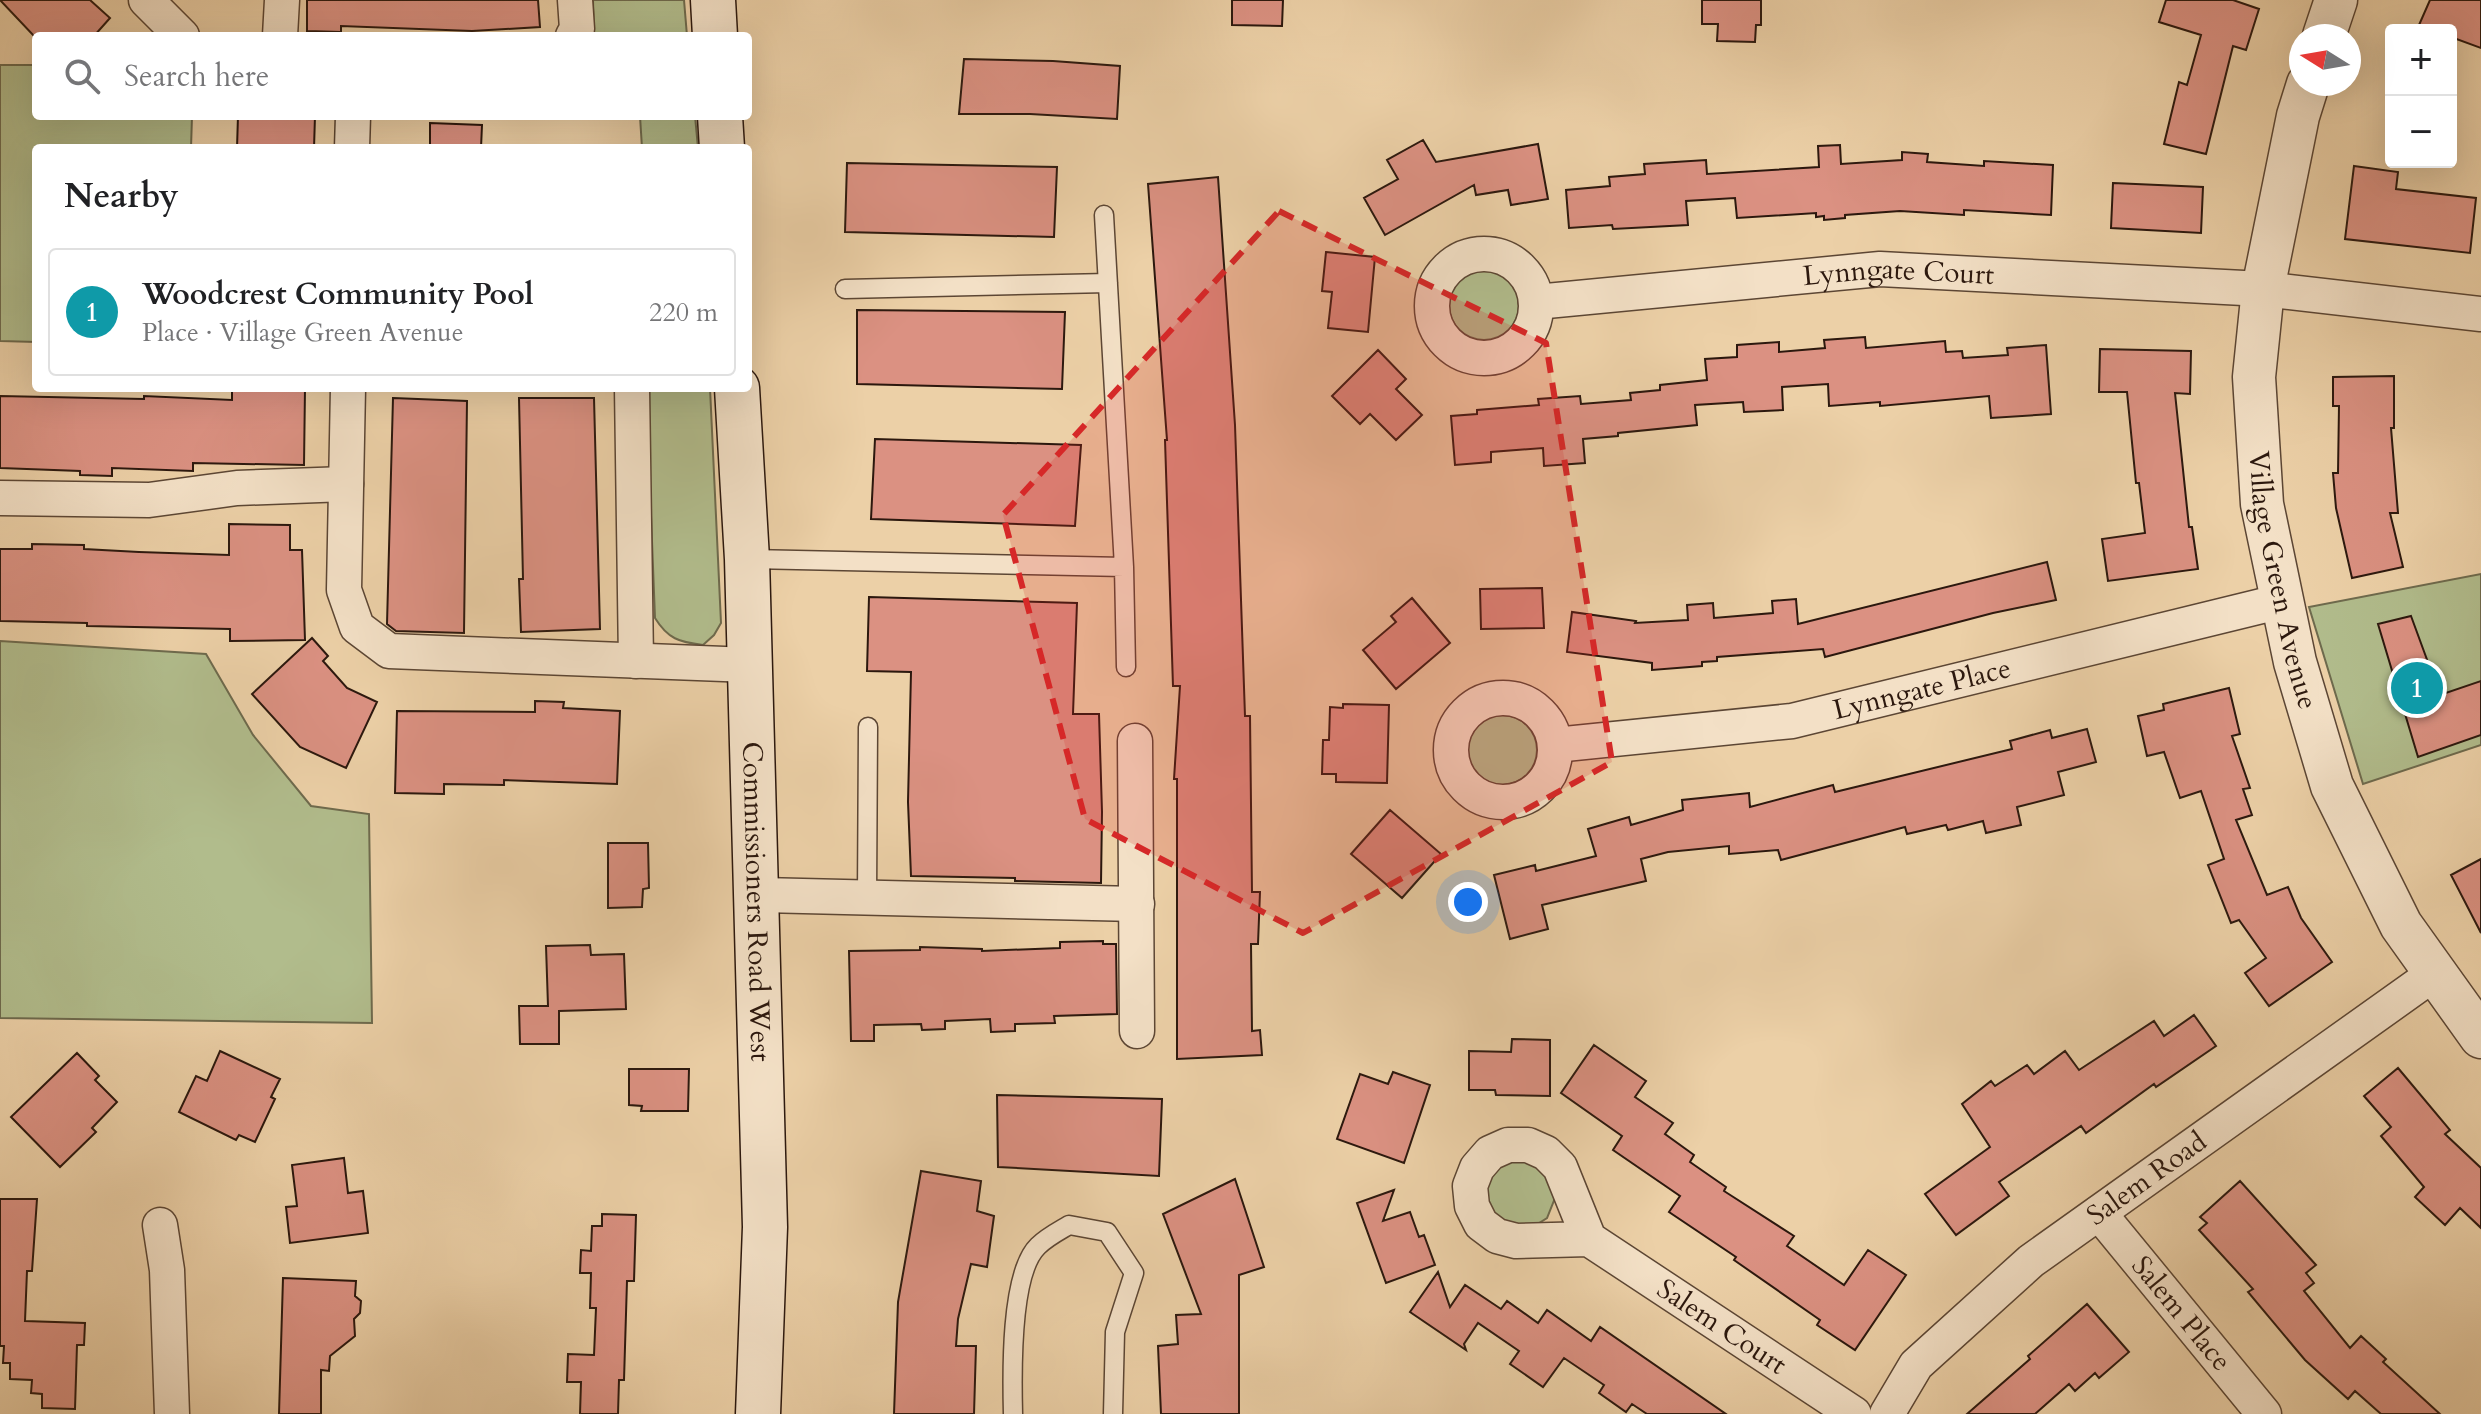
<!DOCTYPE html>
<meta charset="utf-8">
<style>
body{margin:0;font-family:Cardo,serif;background:#f2f2f2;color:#202124}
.controls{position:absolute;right:24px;top:24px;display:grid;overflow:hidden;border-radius:8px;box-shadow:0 8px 32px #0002}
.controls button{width:72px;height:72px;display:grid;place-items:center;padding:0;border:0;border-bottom:2px solid #e0e0e0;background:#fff;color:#202124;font:40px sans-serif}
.compass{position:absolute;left:2289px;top:24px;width:72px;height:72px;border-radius:50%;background:#fff;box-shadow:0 8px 32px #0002;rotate:281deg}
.you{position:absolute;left:1468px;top:902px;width:28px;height:28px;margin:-20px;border:6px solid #fff;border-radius:50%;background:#1a73e8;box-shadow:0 0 0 12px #1a73e833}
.badge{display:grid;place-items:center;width:52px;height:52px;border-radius:50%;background:#0b8043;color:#fff;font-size:26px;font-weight:700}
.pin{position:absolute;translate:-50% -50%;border:4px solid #fff;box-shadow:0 2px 8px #0006}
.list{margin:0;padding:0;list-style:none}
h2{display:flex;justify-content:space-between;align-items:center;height:104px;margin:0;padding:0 32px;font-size:34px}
h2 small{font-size:26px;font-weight:400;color:#757577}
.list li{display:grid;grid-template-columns:52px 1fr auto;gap:24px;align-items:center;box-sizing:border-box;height:128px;margin:0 16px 16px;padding:0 16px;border:2px solid #e0e0e0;border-radius:8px}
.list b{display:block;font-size:30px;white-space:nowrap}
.list p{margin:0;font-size:26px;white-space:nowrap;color:#757577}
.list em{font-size:26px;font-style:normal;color:#757577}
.icon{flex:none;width:44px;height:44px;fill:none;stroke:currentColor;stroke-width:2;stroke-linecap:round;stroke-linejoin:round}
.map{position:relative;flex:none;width:2481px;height:1414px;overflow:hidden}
.search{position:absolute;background:#fff;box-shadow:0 8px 32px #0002;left:32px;top:32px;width:720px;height:88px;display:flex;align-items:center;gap:20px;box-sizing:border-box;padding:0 28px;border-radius:8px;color:#757577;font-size:30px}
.panel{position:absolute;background:#fff;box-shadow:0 8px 32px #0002;left:32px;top:144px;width:720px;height:248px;border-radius:8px}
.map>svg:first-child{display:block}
.green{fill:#b1bc8c;stroke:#6e6a4d;stroke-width:2}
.building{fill:#db9182;stroke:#2c180e;stroke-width:2}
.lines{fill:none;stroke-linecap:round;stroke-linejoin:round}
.service-casing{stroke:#5c4634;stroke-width:21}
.minor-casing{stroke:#5c4634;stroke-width:37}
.tertiary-casing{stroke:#5c4634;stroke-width:45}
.secondary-casing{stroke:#2c180e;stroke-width:47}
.service{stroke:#f3e0c6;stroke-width:18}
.minor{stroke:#f3e0c6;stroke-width:34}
.tertiary{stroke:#f3e0c6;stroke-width:42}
.secondary{stroke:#f3e0c6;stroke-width:44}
.marked{fill:#d62828;fill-opacity:0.2;stroke:#d62828;stroke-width:6;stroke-dasharray:16 10;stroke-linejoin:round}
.labels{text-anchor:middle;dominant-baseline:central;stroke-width:7;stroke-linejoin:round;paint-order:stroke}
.street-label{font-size:28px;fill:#2c180e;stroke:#f3e0c6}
</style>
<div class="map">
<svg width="2481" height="1414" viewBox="0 0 2481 1414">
<rect width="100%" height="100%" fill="#ecd0a7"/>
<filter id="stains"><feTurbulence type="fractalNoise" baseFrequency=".0025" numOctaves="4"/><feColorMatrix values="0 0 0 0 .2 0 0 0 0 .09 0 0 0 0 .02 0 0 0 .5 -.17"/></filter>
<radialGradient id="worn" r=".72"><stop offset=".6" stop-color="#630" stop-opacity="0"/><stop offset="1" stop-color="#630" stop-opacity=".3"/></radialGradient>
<path class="green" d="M593,0h91l3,36h-93z
M0,65h36v51h156l-1,32h-155v194l-36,-1z
M640,116h55l3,32h-56z
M1449 305a35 35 0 1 1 70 0a35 35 0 1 1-70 0Z
M646,388h64l11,235 -7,12 -11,10c-24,-3 -35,-6 -48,-27z
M2481,574v171l-118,39 -54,-177z
M0,641l206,13 47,81 58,71 58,8 3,209 -372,-5z
M1467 750a35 35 0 1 1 70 0a35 35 0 1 1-70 0Z
M1521,1159l21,9 13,30 -8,20 -19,12 -39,-15 -3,-33 13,-17z"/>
<path class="building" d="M0,0h90l20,18 -16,18h-60z
M307,0h231l2,27 -68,4 -131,-5v6l-34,-1z
M1232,0h51l-1,26 -50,-1z
M1702,0h59v25h-5l-1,17 -38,-1 1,-17h-16z
M2166,0h67l26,9 -13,41 -13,-4 -27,108 -42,-10 15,-62 8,3 14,-50 -42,-13z
M2430,0h51v48l-30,-11v-7h-19l-13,-5z
M964,59l89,2 67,5 -3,53 -87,-5h-71z
M238,116h77l-1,32h-77z
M430,123l52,2 -1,23h-51z
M1423,140l13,22 102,-18 10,55 -37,6 -3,-15 -32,5 -2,-10 -89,50 -21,-37 34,-19 -11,-19z
M1840,145l1,19 61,-4v-8l26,2 -1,8 57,4v-5l69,4 -2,50 -87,-5v5l-64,-4 -55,4v3l-21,2v-4l-8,1v-4l-79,5 -2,-20 -49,3 2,24 -75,4 -1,-4 -43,3 -3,-38 44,-4 -1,-9 36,-3 -1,-10 62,-4 1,14 112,-7 -1,-21z
M847,163l210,4 -3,70 -209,-5z
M2354,166l44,6 -2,17 80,9 -6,55 -125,-14z
M1218,177l17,248 10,291h5l2,176h8l-2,52h-7l1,87 8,-1 2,25 -85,4v-280h-3l6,-93h-7l-8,-246h2l-19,-256z
M2113,183l90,4 -2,46 -90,-5z
M1326,252l49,5 -7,75 -40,-4 4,-36 -10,-1z
M857,310l208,2 -3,77 -205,-5z
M1865,337l1,11 79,-7 1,11 16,-1 1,7 45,-3 -1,-7 39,-3 5,69 -60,4 -2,-22 -109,10v-4l-51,4 -1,-22 -46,3 1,23 -39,2 -1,-10 -48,3 2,20 -79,8v3l-35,3 2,24 -41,3 -1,-18 -52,4v10l-36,3 -4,-49 26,-2v-4l62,-5 -1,-6 42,-3 1,8 50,-4 -1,-7 30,-3v-5l47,-5 -2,-21 32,-2v-12l42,-3v10l46,-4 -1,-8z
M2100,349l91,2 -1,43 -15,-1 14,134h3l6,42 -90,12 -6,-42 43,-6 -6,-50h-3l-9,-91h-28z
M1378,350l28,29 -10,10 26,26 -26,25 -26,-26 -10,10 -28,-28z
M2394,376v52h-3l7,85h-8l13,54 -51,11 -16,-70 -3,-35h5l1,-67h-6v-29z
M232,388h73l-1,77 -111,-2v8l-81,-3v8l-32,-1v-4l-80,-3v-72l144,3v-3l88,4z
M393,398l74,3 -3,232 -68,-2 -9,-7z
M519,398h75l6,231 -79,3 -2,-53h4z
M875,439l206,6 -6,81 -204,-7z
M229,524l61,1v25h12l3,90 -75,1v-12l-143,-3v-3l-87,-2v-72h32v-5l52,1v4l55,3 90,3z
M2047,562l9,38 -63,13 -168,44 -2,-8 -106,8v4l-15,1v4l-50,4v-7l-85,-11 5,-40 64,9 -1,2 53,-3 -1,-15 26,-2 1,15 59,-5 -1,-12 24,-2 2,25z
M1542,588l2,40 -63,1 -1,-40z
M869,597l208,6 -4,111h26l3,98 -1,71 -86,-2v-3l-104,-2 -3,-74 3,-130 -44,-1z
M1412,598l38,45 -54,46 -33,-39 33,-28 -5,-6z
M2411,616l29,79 41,-14v54l-63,22 -40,-133z
M312,638l16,18 -5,5 24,27 30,14 -31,66 -46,-21 -48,-53z
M2229,688l11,46 -8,2 18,52 -7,1 9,26 -16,5 31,75 21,-8 13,31 31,44 -63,44 -24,-33 21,-15 -27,-38 -8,3 -23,-58 16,-6 -23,-68 -21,7 -16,-46 -17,4 -9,-40 26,-6 -1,-6z
M535,701l29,1 -1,6 57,3 -3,73 -113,-4v5l-60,-1v10l-49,-1 2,-82 138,1z
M1343,704l46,1 -2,78 -51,-1v-8h-14l1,-34h6l1,-33 13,1z
M2087,729l9,33 -38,10 6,23 -47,12 4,18 -35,8 -3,-12 -35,9 -2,-5 -39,9 -2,-7 -124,33 -3,-10 -49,4v-8l-61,6 -27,7 5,22 -104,24 6,24 -38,10 -16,-64 41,-10 1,6 60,-15 -8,-27 41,-12 2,8 52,-15 -1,-10 67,-7 1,14 83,-22 2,7 177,-43 -2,-8 40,-11 2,8z
M1390,810l51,44 -39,44 -51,-44z
M608,843h40l1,45 -6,1 -1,18 -34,1z
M2481,859v74l-30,-58z
M1103,941v3h13l1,70 -63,2 1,7 -40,1v7l-24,1 -1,-13 -45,2v8l-23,1 -1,-6 -47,1v16h-23l-2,-90 71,-1v-3l62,2v2l78,-3v-6z
M590,945l1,10 33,-1 2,55 -67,2v33h-39l-1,-38h29l-2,-60z
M2194,1015l22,31 -60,41 -2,-3 -68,49 -5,-7 -82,56 10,14 -53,39 -31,-41 65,-47 -28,-43 29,-23 4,5 32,-21 7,9 31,-23 14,19 75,-49 10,15z
M1512,1039l38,1v56l-54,-1 -1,-5h-26v-39l42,1z
M1594,1045l52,36 -11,16 38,26 -8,11 29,21 -4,7 36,25 -2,4 70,45 -7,10 57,39 24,-35 38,25 -51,75 -38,-25 3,-5 -86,-60 2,-3 -67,-45 11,-16 -67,-46 9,-14 -61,-43z
M220,1051l60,28 -9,18 4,2 -20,43 -16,-7 -3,5 -57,-28 17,-36 11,5z
M77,1053l22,23 -4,4 22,22 -25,26 4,4 -36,35 -49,-50z
M2398,1068l52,62 -5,4 36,34v60l-21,-20 -15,17 -30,-28 9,-10 -43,-51 10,-9 -27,-31z
M629,1069h60l-1,42h-47l1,-5 -13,-1z
M1393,1072l37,13 -26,78 -67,-24 23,-65 28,10z
M997,1095l165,4 -3,77 -161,-9z
M344,1158l4,35 15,-2 5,42 -78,10 -4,-36 11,-1 -5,-41z
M921,1171l60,10 -4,30 17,5 -7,51 -16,-3 -13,55 -2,27h20l-2,68h-80l4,-112z
M1235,1179l29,88 -25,8v139h-78l-3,-68 20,-2 -2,-29 25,-1 -38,-100z
M2240,1181l76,84 -10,8 8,10 -10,8 46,57 11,-12 25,23 -3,3 57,52h-59l-26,-23 -7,8 -43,-39 -57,-68 5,-3 -54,-59 8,-7 -7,-6z
M1394,1190l-11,31 27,-9 9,25 5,-2 11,30 -49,18 -29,-80z
M0,1199h37l-5,72h-5l-2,50 60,2 -1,22h-7l-2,64 -33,-1v-14l-11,-1 1,-13 -22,-1v-16h-7l1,-17h-4z
M602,1214l34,1 -2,66h-7l-3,99h-5l-1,34h-38l1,-32h-14l1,-28 26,1 2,-47h-6l1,-35h-11l1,-23 10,1 1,-25h10z
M1438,1272l12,35 15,-22 36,24 6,-8 31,22 9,-13 44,31 9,-14 126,87h-79l-15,-10 -6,8 -27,-19 5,-8 -40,-27 -21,29 -33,-23 9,-13 -41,-28 -14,21 2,6 -56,-38z
M283,1278l73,3 -1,15 6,5 -1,12 -6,6 1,17 -25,20 -1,15 -8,-1v44h-42z
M2087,1304l42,48 -30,26 -4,-5 -20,18 -6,-7 -34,30h-68l63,-55 -2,-3z"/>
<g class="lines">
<g class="service-casing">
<path id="service" d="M1104,215l20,352 2,100
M845,289l263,-6
M747,559l377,8
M867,897l1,-170
M1013,1414c-1,-39 -3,-141 25,-168 9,-9 21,-15 31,-21l38,7 27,41 -19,59 -2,82"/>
</g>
<g class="minor-casing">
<g id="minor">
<path d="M146,0l36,36"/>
<path d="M280,36l2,-36"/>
<path d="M573,36l4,-7 -2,-29"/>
<path d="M352,148l1,-32"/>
<circle cx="1484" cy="306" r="52"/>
<path id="s1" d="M1536,302l344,-33 383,20 218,25"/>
<path d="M348,388l-4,202 13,37 32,24 361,14"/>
<path d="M632,388l4,273"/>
<path d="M0,498l149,2 88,-12 109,-4"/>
<circle cx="1503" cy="750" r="52"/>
<path d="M1135,741l2,290"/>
<path id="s2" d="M1555,745l237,-24 490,-120"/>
<path d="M757,895l380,9"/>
<path id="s3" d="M2099,1213l165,201"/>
<path d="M160,1225l7,45 5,144"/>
<path id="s4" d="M1589,1239l-73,2 -19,-5 -16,-12 -9,-18 -2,-20 7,-18 13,-15 18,-8h20l18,8 14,14 29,72 265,175"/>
<path id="s5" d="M1887,1414l29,-49 115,-104 404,-288"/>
</g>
</g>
<g class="tertiary-casing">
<g id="tertiary">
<path d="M2324,36l12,-36"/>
<path id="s6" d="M2308,84l-10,32 -35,173 -9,88 8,127 33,158 37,124 69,139 80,112"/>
</g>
</g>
<g class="secondary-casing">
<g id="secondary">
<path d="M713,0l2,36"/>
<path d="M720,116l2,32"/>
<path id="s7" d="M737,388l10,171 18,668 -7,187"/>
</g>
</g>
<use href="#service" class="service"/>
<use href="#minor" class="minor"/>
<use href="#tertiary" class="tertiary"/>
<use href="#secondary" class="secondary"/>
</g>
<path class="marked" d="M1279,211l267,132 66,419 -309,171 -218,-114 -82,-304z"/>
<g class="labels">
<g class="street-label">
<text stroke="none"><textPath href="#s1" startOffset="364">Lynngate Court</textPath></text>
<text stroke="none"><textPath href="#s6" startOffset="504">Village Green Avenue</textPath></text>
<text stroke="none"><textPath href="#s2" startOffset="372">Lynngate Place</textPath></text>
<text stroke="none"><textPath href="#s7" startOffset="514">Commissioners Road West</textPath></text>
<text stroke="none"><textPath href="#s5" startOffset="354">Salem Road</textPath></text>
<text stroke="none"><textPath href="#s3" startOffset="130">Salem Place</textPath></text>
<text stroke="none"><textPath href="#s4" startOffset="508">Salem Court</textPath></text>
</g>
</g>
<rect width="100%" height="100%" filter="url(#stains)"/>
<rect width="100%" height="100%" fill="url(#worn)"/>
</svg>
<div class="controls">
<button>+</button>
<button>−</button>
</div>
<svg class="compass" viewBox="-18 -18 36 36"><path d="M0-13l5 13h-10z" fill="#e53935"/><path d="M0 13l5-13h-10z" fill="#757577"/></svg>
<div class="you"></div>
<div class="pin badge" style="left:2417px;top:688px;background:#0f9aa8">1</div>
<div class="search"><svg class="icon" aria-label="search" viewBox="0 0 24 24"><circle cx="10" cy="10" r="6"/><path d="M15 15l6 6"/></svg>Search here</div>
<section class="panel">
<h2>Nearby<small></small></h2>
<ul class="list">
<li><span class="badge" style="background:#0f9aa8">1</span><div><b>Woodcrest Community Pool</b><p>Place · Village Green Avenue</p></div><em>220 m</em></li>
</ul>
</section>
</div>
